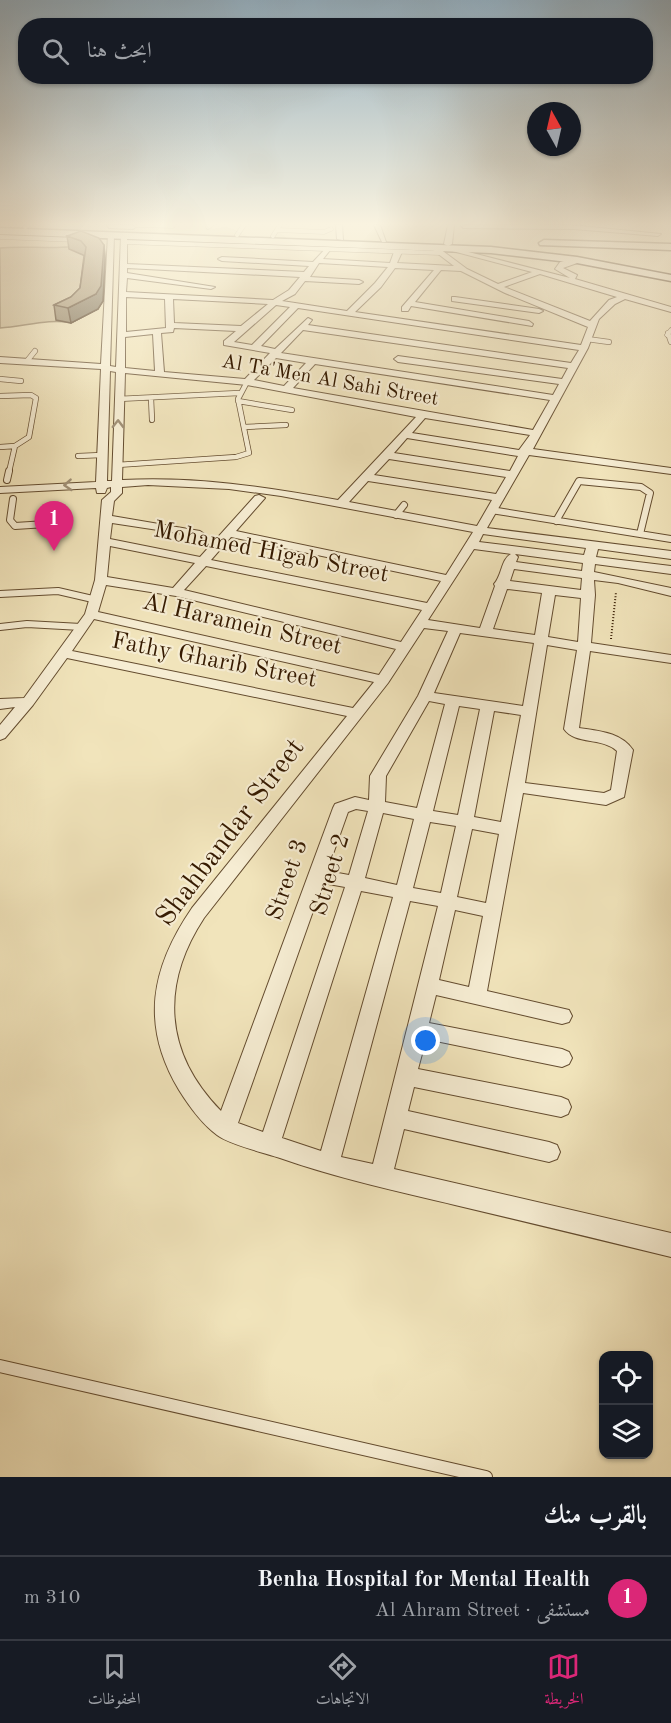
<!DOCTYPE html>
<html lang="ar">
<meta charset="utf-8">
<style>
body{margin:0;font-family:"Old Standard TT",Amiri,serif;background:#20242c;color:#f1f3f6;direction:rtl}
.controls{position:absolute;right:18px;bottom:18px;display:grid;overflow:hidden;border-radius:12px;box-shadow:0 2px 4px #0004}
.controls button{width:54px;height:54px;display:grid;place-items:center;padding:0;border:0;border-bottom:2px solid #363941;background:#171b24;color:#f1f3f6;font:30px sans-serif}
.compass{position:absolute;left:527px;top:102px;width:54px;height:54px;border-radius:50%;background:#171b24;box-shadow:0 2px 4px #0004;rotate:352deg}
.you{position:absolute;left:426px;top:1041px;width:21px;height:21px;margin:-15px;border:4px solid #fff;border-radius:50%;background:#1a73e8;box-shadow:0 0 0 9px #1a73e833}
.badge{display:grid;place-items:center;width:39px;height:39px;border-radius:50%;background:#db2777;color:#fff;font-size:20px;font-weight:700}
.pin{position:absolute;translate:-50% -50px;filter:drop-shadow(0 2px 3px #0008)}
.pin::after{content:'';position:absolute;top:32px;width:21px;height:18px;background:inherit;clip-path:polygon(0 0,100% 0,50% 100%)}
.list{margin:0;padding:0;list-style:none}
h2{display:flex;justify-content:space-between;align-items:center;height:78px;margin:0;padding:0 24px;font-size:26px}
h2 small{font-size:20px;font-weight:400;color:#9ea1a6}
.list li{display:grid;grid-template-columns:39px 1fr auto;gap:18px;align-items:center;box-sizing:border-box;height:84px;padding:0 24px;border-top:2px solid #363941}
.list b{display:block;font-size:22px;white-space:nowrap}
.list p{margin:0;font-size:20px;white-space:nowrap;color:#9ea1a6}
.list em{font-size:20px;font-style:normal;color:#9ea1a6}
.icon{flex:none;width:33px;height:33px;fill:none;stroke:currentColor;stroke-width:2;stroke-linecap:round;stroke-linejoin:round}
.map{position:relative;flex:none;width:671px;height:1477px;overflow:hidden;direction:ltr}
.search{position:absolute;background:#171b24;box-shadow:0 2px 4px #0004;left:18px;right:18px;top:18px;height:66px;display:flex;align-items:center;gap:15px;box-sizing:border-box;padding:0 21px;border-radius:24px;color:#9ea1a6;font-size:22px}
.sheet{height:162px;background:#171b24}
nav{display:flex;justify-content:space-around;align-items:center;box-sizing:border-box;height:84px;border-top:2px solid #363941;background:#171b24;font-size:16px;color:#9ea1a6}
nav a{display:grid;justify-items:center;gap:3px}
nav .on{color:#db2777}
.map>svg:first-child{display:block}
.green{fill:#d1c29b;stroke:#836e4e;stroke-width:1.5}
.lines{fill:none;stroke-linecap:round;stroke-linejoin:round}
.lane-far3-casing{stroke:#644c2f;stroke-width:5}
.lane-far2-casing{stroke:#644c2f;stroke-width:6}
.lane-far1-casing{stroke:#644c2f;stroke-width:8}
.lane-casing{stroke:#644c2f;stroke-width:14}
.street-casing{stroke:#644c2f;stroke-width:2}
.secondary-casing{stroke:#351a00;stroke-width:3}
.path{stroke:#351a00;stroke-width:2;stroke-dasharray:1 2;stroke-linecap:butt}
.lane-far3{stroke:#f6edd3;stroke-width:4}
.lane-far2{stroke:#f6edd3;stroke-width:4.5}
.lane-far1{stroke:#f6edd3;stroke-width:6}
.lane{stroke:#f6edd3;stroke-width:12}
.street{fill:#f6edd3;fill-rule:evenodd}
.secondary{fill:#f6edd3;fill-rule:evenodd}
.wall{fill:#827153;stroke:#351a00;stroke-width:1.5}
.shaded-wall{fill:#6a5c44;stroke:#351a00;stroke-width:1.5}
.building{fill:#978361;stroke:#351a00;stroke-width:1.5}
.oneway{stroke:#9f8e74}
.labels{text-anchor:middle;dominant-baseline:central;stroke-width:4.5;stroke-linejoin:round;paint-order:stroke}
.far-street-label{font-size:20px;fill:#351a00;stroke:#f6edd3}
.street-label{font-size:24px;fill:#351a00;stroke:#f6edd3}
.near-street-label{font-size:28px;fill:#351a00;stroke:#f6edd3}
</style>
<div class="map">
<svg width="671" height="1477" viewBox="0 0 671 1477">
<rect width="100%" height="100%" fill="#f1e4bb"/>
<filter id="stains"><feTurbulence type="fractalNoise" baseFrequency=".00333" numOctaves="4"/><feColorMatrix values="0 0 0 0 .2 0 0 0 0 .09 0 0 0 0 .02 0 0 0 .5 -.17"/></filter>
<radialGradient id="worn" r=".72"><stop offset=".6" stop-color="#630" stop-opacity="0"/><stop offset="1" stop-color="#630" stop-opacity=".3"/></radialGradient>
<path class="green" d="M83,244l15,65 -27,14c-22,-5 -48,4 -71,5v-80c26,-3 62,3 83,-4z"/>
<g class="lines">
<g class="lane-far3-casing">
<path id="lane-far3" d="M136,225l37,1
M25,227l3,-2
M208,227l3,-2
M277,230l47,2 7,-3
M237,235l7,-10
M273,236l7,-11
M0,237l77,3
M124,242l316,11
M667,335l4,-5"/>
</g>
<g class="lane-far2-casing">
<path id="lane-far2" d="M668,333l3,9
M587,339l22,3
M27,361l8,-10
M0,379l21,2
M0,396l31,-1 5,3 -7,39 -14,9 -6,26
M151,398l1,22
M118,399l121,-6
M238,401l54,9
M244,427l42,-2
M0,447l15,-1
M78,456l24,-1
M117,465l119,-8 13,-4 -11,-54 9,-17"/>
</g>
<g class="lane-far1-casing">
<path id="lane-far1" d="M7,480l2,-9
M13,499l-3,21 5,6 47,-3
M491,510l180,29
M396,515l8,-10
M556,521l23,-40 62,6 9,6 -10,41
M0,594l58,-3 39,9
M0,627l27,-3 54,3"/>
</g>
<g class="lane-casing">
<path id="lane" d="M0,1366l486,111"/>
</g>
<g class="street-casing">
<path id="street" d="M107,225h26l3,2 -3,2 -24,-1z
M336,225h6l1,15 -6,-1z
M374,225h6l6,17h-4z
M448,225h6l-2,19 -4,2 -4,-2z
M461,225h109l91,9 -3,2 -84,-7 -111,-1z
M111,233l3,2 -4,131 6,1 5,-131 3,-2 3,2v28l177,8 5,-6 -87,-5 -4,-2 4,-2 91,5 14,-15 4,2 -8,10 67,4 4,-11 4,-2 4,2 -5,11 57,3 -21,-16 3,-4 31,23 31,15 34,-12 -91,-24 4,-2 125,32 -15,-9 5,-7 17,-4 3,4 -17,6 14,7 -2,4 96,28v5l-46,-13 -10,5 -16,15 -11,29 -55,101 138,19v6l-142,-19 -42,73 184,23v8l-73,-10 -2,8 75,9v8l-76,-10 -1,8 77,16v8l-53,-13 -24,-3 1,15 -4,48 80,12v8l-81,-12 -11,77c19,3 42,4 54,22l-9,47 -18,8 -83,-12 -36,198 82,19 3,6 -3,6 -7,2 -126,-29 -7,28 133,26 7,3 3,6 -3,6 -7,3 -136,-28 -8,30 143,28 7,3 3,7 -3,7 -7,3 -147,-30 -6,24 141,31 8,3 3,7 -3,7 -8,3 -145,-33 -10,40 277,64v24c-72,-18 -144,-35 -216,-52 -59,-14 -118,-27 -175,-47 -15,-5 -52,-14 -63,-23 -16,-12 -28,-29 -38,-45 -39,-65 -28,-122 13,-182l155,-192 -280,-58 -34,47 -28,33 -5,2v-15l15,-18 -15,2v-10l24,-1 61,-84 10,-34 7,-80 9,-8v-5l-4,1 -2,5h-8l-1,-5 -96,5v-6l96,-5 5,-113 -101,-6v-6l101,7 7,-129zM319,263l69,4 -13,16 -28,28 -65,-10 13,-7 10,-13 54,3 4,-2 -4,-2 -49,-3zM127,268l173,9 -11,13 -16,10 -147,-8 1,-14 84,11 4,-2 -88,-14zM395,268l39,2 -32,37v4h6l3,-5 121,20 1,-2 -4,-3 -114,-19 26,-32 20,1 44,22 83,34 -7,18 -226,-33 26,-25zM540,274l77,23 -8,3 -19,21 -86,-34zM126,297l39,2 1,29 -40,4zM173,299l95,5 -27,22 -67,-3zM276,305l14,2 -38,38 -18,-3zM298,308l281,42 -8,13 -263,-38 4,-5 -4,-2 -33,31 -14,-3zM174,328l62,3 -12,10v4l46,8 -25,26 -81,-7 -3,-39 12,-1zM303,330l265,38 -6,11 -164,-23 -4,3 4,3 161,22 -6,11 -272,-42zM153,334l2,37 -30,-3v-31zM276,358l30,5 -22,23 -30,-6zM315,364l235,36 -17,30 -240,-42zM110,371l6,1 -4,109h-5zM125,373l122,12 169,32 -78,83c-71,-13 -143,-24 -216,-20zM425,418l105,17 -11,15 -107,-17zM407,438l111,18 -8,15 -116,-18zM389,459l117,18 -10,17 -122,-19zM368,481l124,19 -15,26 -128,-24zM148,485l81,4 52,7 192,36 -27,43 -210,-44 29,-33 -6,-3 -4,1 -55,61 -90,-18 2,-16 92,14 2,-2 -6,-4 -88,-15 2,-15 8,-8v-6zM483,534l103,14 -2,7 -105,-13zM231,537l210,44 -14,22 -216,-43zM110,546l85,17 -22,25 -66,-11zM474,549l37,5c-10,5 -9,22 -17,30l1,2 -15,42 -52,-8zM515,554l68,9 -1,8 -66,-9 2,-5zM206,566l216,44 -21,32 -217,-52zM514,569l68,9 -1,12 -71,-9zM106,585l70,11 220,53 -17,26 -281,-63zM507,589l35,4 -7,42 -42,-6zM555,595l26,3 -3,44 -30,-5zM94,619l280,63 -21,26 -281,-57zM424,628l24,3 -30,65 -48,80 -1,24 -14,-3 -20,7 -2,4 -112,303c-57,-58 -61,-126 -17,-193l184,-235zM460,633l74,10 -11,63 -89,-13zM547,645l30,5 -13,79c11,16 38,8 53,22l-6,39 -7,3 -79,-10zM429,701l16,3 -28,104 -32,-6 1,-26zM459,706l21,3 -22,106 -25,-4zM494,711l27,4 -20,107 -27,-5zM356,809l12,2 -19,64 -22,-4 21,-59zM383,813l31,6 -17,66 -32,-7zM430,822l26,4 -15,67 -28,-5zM472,829l27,5 -13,69 -29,-6zM323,883l22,4 -82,245 -25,-9zM361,891l32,6 -72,254 -39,-13zM410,901l28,5 -65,258 -32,-7zM455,910l28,6 -14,71 -30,-7z
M455,297l84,12 4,2 -4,2 -87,-12v-4z"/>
</g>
<g class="secondary-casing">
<path id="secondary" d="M0,228l491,19 86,10 94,18v6l-94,-18 -86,-10 -491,-19z
M544,240l127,4v6l-131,-5 -1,-2z"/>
</g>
<path class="path" d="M611,639l5,-47"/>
<use href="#lane-far3" class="lane-far3"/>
<use href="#lane-far2" class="lane-far2"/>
<use href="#lane-far1" class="lane-far1"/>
<use href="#lane" class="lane"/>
<use href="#street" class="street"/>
<use href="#secondary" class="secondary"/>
</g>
<path class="wall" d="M67,236l37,9 1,14 -2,42 -5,8 -27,14 -15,-3 -2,-15 17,-8 9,-9 4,-32 -1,-1 -14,-6z"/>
<path class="shaded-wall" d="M104,245l1,14 -2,42 -5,8 -27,14 -3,-15 28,-14z"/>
<path class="building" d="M81,231l18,7 5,7 -3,41 -5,8 -28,14 -14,-3 17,-8 9,-9 6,-41 -5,-6 -14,-5z"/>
<defs><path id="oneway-chevron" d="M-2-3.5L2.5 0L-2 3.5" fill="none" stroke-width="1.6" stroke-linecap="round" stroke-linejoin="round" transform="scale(1.5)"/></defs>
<g class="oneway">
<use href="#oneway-chevron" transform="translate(118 424) rotate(-89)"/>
<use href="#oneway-chevron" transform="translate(68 485) rotate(176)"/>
</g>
<linearGradient id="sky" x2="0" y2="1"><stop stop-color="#92acbc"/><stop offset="0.52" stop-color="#f9f3e0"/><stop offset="1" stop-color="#f9f3e0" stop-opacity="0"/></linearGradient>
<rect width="671" height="431" fill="url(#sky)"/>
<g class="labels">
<g class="far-street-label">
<text transform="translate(330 381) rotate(10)">Al Ta'Men Al Sahi Street</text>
</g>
<g class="street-label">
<text transform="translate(271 553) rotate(11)">Mohamed Higab Street</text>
<text transform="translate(242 625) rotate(13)">Al Haramein Street</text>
<text transform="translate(214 661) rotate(11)">Fathy Gharib Street</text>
<text transform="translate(331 875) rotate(-73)">Street 2</text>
<text transform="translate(288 880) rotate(-71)">Street 3</text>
</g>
<g class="near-street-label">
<text transform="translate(231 833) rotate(-53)">Shahbandar Street</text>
</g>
</g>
<rect width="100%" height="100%" filter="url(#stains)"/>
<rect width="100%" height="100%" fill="url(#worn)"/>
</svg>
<div class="controls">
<button><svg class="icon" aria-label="locate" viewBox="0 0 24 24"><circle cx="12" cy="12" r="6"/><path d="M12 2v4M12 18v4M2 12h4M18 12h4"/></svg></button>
<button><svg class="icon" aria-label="layers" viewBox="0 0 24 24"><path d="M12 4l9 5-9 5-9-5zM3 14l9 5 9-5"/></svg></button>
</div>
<svg class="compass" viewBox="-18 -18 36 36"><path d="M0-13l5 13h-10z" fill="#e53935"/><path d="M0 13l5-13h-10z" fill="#9ea1a6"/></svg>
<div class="you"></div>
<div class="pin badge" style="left:54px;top:551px">1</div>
<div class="search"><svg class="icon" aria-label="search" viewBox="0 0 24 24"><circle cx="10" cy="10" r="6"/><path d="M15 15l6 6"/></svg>ابحث هنا</div>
</div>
<section class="sheet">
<h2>بالقرب منك<small></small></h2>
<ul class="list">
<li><span class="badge">1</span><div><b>Benha Hospital for Mental Health</b><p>مستشفى · Al Ahram Street</p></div><em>310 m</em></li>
</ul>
</section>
<nav>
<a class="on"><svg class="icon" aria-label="map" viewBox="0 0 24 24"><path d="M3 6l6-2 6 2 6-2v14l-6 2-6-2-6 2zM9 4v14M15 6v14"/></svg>الخريطة</a>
<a><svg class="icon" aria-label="directions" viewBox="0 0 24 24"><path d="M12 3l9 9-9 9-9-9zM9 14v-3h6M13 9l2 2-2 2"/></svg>الاتجاهات</a>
<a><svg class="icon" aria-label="saved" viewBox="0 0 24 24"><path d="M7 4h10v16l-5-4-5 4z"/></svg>المحفوظات</a>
</nav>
